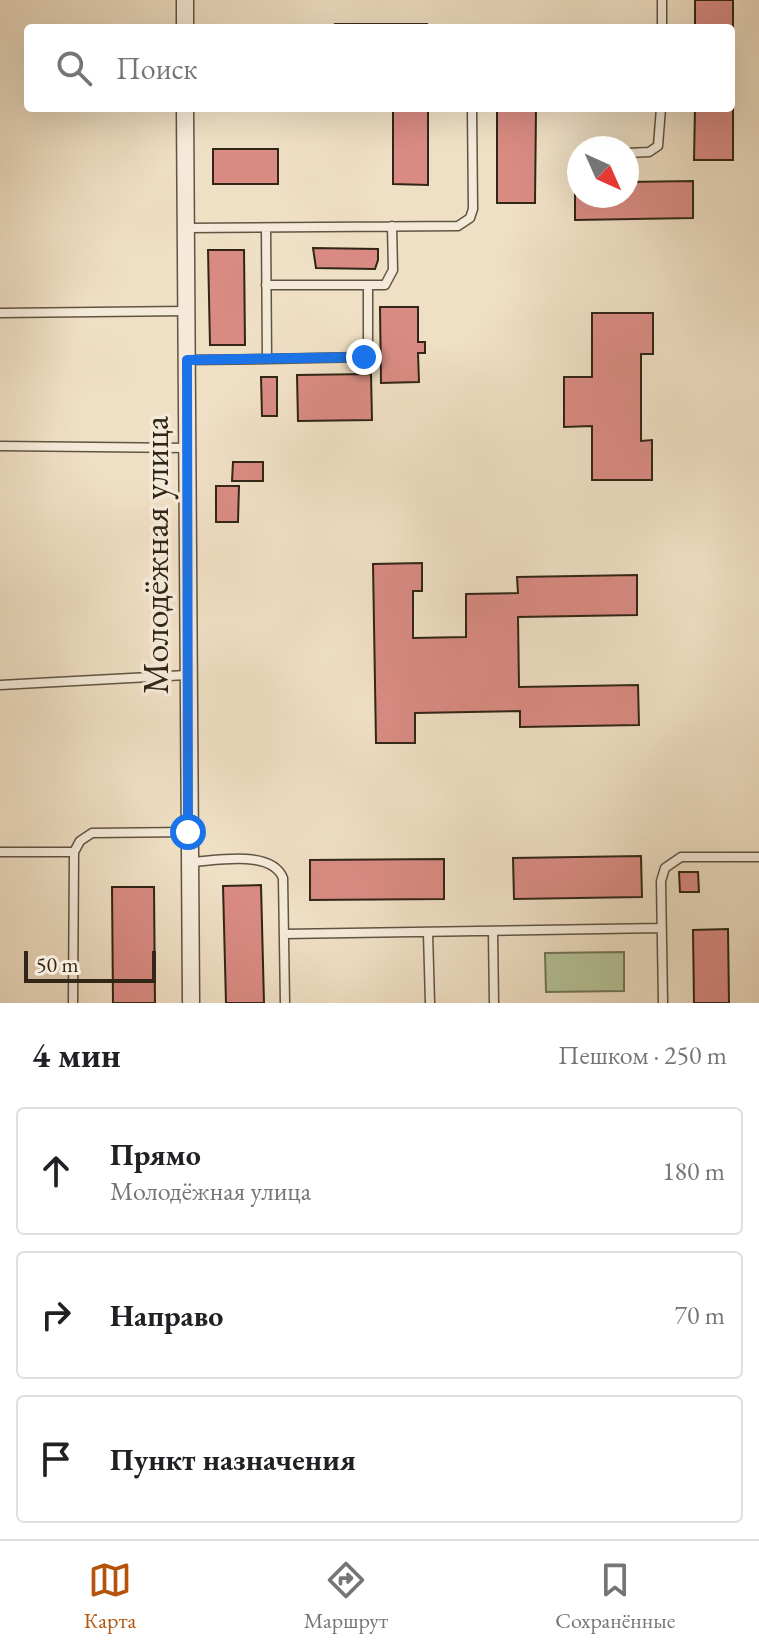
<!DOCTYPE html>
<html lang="ru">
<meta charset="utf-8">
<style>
body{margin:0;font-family:"EB Garamond",serif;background:#f6f6f6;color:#202124}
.compass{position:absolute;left:567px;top:136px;width:72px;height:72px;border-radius:50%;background:#fff;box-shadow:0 8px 32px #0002;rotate:135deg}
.scale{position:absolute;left:24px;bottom:20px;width:132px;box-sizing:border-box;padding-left:8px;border:4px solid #312617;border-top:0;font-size:22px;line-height:28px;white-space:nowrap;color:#312617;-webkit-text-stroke:6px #f5ead9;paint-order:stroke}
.stop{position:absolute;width:24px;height:24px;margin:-18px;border:6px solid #1a73e8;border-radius:50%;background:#fff}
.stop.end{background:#1a73e8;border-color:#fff;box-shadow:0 2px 8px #0008}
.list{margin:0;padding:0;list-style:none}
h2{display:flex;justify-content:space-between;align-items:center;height:104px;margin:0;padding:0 32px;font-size:34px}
h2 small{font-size:26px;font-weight:400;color:#757577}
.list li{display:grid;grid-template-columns:52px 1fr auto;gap:24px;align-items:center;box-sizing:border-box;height:128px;margin:0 16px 16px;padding:0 16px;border:2px solid #e0e0e0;border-radius:8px}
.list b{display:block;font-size:30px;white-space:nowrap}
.list p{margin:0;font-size:26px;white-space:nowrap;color:#757577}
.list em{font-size:26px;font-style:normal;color:#757577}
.icon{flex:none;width:44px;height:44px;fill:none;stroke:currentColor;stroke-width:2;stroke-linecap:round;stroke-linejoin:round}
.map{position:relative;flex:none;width:759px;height:1003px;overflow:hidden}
.search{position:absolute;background:#fff;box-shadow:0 8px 32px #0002;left:24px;right:24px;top:24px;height:88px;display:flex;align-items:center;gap:20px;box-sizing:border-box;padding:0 28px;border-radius:8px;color:#757577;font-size:30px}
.sheet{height:536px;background:#fff}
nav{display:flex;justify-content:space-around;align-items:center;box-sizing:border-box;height:112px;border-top:2px solid #e0e0e0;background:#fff;font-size:22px;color:#757577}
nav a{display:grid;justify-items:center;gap:4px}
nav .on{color:#b45309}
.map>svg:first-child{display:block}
.green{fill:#b4c398;stroke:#727458;stroke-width:2}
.building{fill:#d98b83;stroke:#312617;stroke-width:2}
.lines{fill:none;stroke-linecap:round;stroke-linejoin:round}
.service-casing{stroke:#605442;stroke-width:11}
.minor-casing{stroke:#605442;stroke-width:19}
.service{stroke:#f5ead9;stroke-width:8}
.minor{stroke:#f5ead9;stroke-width:16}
.route{stroke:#1a73e8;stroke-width:10}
.labels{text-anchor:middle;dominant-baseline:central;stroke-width:7;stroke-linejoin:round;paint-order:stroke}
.street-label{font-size:36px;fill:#312617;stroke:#f5ead9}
</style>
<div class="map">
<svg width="759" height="1003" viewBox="0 0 759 1003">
<rect width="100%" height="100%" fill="#efdfc4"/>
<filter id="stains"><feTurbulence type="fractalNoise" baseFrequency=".0025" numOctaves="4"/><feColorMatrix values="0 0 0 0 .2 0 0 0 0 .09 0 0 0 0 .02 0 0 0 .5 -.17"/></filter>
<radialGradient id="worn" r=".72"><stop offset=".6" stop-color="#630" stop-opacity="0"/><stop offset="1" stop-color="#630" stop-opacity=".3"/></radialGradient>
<path class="green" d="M624,952v39l-78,1 -1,-39z"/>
<path class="building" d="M695,0h38v160h-39l1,-52h36v-80h-36z
M335,24h92v4h-92z
M207,25h90v3h-90z
M393,108h35v77l-35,-1z
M497,108h39l-1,95h-38z
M213,149h65v35h-65z
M693,181v37l-118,2v-38h4v14h48v-14z
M313,248l65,1v11l-3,9 -59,-1z
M208,250h36l1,95h-35z
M380,307h38v35h7v11h-7l1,29 -38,1z
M592,313h61v41h-12v87l11,-1v40h-60v-54l-28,1v-50h28z
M371,374l1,46 -74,1 -1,-46z
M261,377h16v39h-15z
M233,462h30v19h-31z
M216,486h23l-1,36h-22z
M422,563v28h-9v47l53,-1v-43l52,-1 -1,-16 120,-2v40l-119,2 1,70 119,-2 1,40 -119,2v-16l-105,2v30h-39l-3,-179z
M641,856l1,41 -128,2 -1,-41z
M444,859v40l-134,1v-40z
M679,872h19l1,20h-19z
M261,885l3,118h-38l-3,-117z
M112,887h42l1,116h-42z
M728,929l1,74h-35l-1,-73z"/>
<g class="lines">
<g class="service-casing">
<path id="service" d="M662,28v-28
M627,153l22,-1 9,-6 3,-38
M186,228l272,-2 12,-8 3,-9 -1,-101
M266,285h119l8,-15 -1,-44
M0,313l187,-2
M267,359l97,-2 4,-7v-65
M187,360l80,-1 -1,-131
M0,446l187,2
M0,685l187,-10
M0,852h74
M189,862c27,-1 82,-13 94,16l2,125
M493,932l1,71
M428,933l2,70
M284,934l377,-6
M73,1003l1,-151 6,-11 12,-8 96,-1
M663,1003l-2,-122 4,-13 16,-11h78"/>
</g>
<g class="minor-casing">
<path id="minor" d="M185,0v28
M185,108l6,895"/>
</g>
<use href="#service" class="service"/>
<use href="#minor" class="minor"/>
</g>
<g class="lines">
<path class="route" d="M188,832l-1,-472 177,-3"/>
</g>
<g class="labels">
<g class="street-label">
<text transform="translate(155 555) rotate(-90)">Молодёжная улица</text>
</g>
</g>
<rect width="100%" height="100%" filter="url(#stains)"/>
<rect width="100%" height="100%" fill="url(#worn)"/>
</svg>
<svg class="compass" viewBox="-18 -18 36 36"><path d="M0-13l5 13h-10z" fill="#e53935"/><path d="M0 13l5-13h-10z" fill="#757577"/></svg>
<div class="scale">50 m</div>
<div class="stop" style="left:188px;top:832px"></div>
<div class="stop end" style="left:364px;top:357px"></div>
<div class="search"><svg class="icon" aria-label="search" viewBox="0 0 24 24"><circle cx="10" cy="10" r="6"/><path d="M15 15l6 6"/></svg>Поиск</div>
</div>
<section class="sheet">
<h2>4 мин<small>Пешком · 250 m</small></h2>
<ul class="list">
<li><svg class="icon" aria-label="ahead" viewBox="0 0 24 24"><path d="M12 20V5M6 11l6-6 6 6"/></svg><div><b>Прямо</b><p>Молодёжная улица</p></div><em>180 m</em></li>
<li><svg class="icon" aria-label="right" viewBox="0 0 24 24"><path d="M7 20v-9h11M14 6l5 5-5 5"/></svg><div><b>Направо</b></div><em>70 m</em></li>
<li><svg class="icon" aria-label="arrive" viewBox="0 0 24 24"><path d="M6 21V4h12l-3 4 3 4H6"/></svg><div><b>Пункт назначения</b></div></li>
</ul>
</section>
<nav>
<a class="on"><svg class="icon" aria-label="map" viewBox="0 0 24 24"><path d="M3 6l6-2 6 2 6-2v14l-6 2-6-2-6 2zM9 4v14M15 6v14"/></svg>Карта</a>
<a><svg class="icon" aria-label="directions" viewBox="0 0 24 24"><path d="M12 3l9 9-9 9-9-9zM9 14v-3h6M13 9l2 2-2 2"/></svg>Маршрут</a>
<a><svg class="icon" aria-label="saved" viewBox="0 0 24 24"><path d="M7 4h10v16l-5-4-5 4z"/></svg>Сохранённые</a>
</nav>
